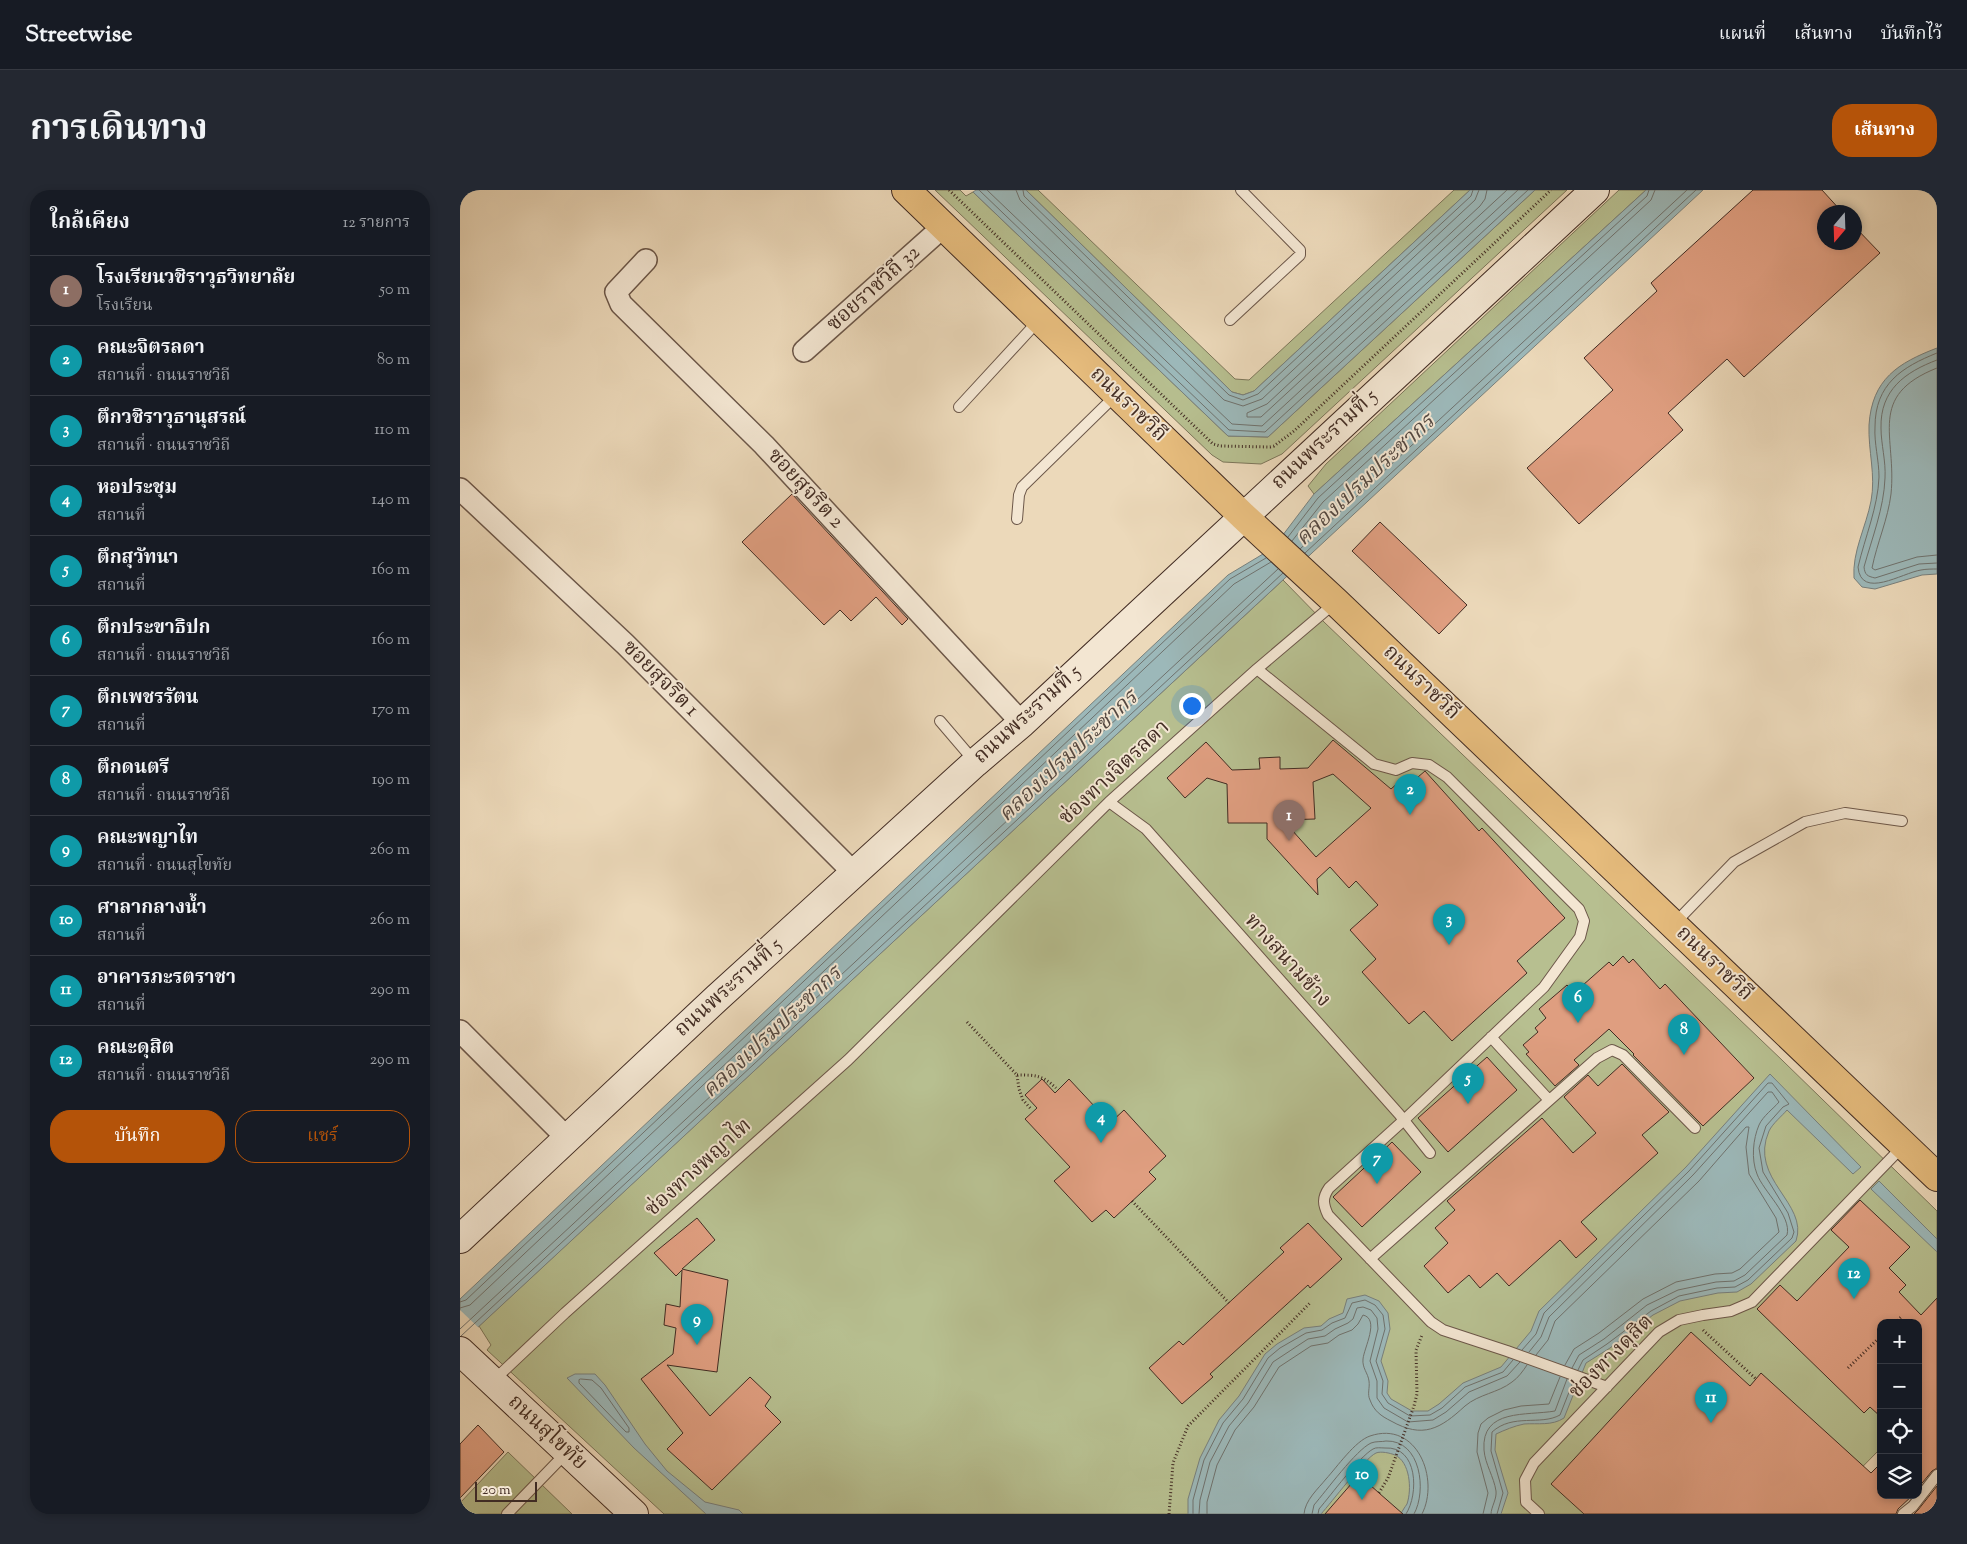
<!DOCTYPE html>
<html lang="th">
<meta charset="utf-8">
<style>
body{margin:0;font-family:"Sorts Mill Goudy","Noto Serif Thai",serif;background:#242831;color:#f1f3f6}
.controls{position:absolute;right:15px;bottom:15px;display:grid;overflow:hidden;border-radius:10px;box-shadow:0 2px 8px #0003}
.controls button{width:45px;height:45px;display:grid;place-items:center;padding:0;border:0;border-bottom:1px solid #363941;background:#171b24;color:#f1f3f6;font:25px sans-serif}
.compass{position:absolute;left:1357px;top:15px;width:45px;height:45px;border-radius:50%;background:#171b24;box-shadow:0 2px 8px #0003;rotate:199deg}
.scale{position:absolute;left:15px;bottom:12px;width:62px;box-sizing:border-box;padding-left:5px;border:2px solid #422c23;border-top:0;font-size:14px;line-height:18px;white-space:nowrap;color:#422c23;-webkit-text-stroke:4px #f3e6d2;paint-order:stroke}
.you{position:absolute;left:731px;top:515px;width:18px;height:18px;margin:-12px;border:4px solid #fff;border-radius:50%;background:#1a73e8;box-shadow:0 0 0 8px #1a73e833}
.badge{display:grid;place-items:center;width:32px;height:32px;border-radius:50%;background:#b45309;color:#fff;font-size:16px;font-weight:700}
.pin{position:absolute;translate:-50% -41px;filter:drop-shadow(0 1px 2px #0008)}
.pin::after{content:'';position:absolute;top:26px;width:18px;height:15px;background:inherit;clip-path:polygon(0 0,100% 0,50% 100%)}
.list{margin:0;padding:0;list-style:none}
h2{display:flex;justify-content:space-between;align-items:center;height:65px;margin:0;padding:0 20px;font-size:21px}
h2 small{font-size:16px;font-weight:400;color:#9ea1a6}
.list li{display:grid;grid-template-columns:32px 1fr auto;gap:15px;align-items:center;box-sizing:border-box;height:70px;padding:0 20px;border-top:1px solid #363941}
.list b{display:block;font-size:19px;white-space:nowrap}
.list p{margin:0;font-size:16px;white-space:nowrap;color:#9ea1a6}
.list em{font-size:16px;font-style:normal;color:#9ea1a6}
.actions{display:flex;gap:10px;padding:15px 20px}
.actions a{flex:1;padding:11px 0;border:1px solid #b45309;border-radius:20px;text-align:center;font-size:18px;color:#b45309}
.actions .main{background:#b45309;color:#fff}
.icon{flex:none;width:28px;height:28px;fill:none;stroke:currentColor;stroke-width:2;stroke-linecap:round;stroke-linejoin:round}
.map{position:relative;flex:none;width:1477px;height:1324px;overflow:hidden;border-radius:20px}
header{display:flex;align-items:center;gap:30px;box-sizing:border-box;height:70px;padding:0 25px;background:#171b24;border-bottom:1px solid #363941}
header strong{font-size:24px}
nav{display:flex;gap:28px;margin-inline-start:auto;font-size:18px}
.intro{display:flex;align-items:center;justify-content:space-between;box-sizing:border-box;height:120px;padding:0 30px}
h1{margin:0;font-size:35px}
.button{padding:12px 22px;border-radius:20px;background:#b45309;color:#fff;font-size:18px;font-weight:700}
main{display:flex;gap:30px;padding:0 30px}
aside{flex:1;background:#171b24;border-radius:20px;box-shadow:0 2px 8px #0003}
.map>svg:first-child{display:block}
.green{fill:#b7bf90;stroke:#7c765a}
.water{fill:#9cb8b9;stroke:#78807d}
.pier{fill:#ecd9ba}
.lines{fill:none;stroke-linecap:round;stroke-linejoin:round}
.shore{stroke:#6f726e;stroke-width:1}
.building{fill:#df9e80;stroke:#422c23;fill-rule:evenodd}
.lane-casing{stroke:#6c5749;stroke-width:12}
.street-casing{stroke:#6c5749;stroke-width:24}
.secondary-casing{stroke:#422c23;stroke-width:30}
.primary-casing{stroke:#422c23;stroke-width:30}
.path{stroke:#422c23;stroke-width:3;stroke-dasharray:1 2.5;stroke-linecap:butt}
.lane{stroke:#f3e6d2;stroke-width:10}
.street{stroke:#f3e6d2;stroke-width:21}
.secondary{stroke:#f3e6d2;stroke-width:28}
.primary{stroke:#e6bc7d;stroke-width:28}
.labels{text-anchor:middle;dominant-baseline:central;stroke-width:4;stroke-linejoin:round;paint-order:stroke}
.street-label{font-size:21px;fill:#422c23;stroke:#f3e6d2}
.water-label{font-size:22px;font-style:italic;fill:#544841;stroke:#f3e6d2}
</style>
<header>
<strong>Streetwise</strong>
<nav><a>แผนที่</a><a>เส้นทาง</a><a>บันทึกไว้</a></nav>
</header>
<div class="intro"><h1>การเดินทาง</h1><a class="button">เส้นทาง</a></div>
<main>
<aside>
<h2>ใกล้เคียง<small>12 รายการ</small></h2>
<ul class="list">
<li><span class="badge" style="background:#8d6e63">1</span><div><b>โรงเรียนวชิราวุธวิทยาลัย</b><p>โรงเรียน</p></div><em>50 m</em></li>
<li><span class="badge" style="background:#0f9aa8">2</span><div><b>คณะจิตรลดา</b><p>สถานที่ · ถนนราชวิถี</p></div><em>80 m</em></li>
<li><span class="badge" style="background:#0f9aa8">3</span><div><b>ตึกวชิราวุธานุสรณ์</b><p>สถานที่ · ถนนราชวิถี</p></div><em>110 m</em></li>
<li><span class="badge" style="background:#0f9aa8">4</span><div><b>หอประชุม</b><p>สถานที่</p></div><em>140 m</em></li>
<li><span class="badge" style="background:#0f9aa8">5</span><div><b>ตึกสุวัทนา</b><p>สถานที่</p></div><em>160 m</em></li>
<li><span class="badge" style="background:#0f9aa8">6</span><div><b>ตึกประขาธิปก</b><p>สถานที่ · ถนนราชวิถี</p></div><em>160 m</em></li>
<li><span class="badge" style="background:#0f9aa8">7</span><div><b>ตึกเพชรรัตน</b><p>สถานที่</p></div><em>170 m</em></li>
<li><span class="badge" style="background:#0f9aa8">8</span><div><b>ตึกดนตรี</b><p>สถานที่ · ถนนราชวิถี</p></div><em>190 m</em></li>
<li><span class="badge" style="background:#0f9aa8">9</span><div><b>คณะพญาไท</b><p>สถานที่ · ถนนสุโขทัย</p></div><em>260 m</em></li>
<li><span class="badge" style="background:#0f9aa8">10</span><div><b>ศาลากลางน้ำ</b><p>สถานที่</p></div><em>260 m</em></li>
<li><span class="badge" style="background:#0f9aa8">11</span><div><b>อาคารภะรตราชา</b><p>สถานที่</p></div><em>290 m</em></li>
<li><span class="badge" style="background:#0f9aa8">12</span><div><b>คณะดุสิต</b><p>สถานที่ · ถนนราชวิถี</p></div><em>290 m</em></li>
</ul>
<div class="actions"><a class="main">บันทึก</a><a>แชร์</a></div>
</aside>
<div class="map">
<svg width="1477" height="1324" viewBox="0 0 1477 1324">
<rect width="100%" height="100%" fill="#ecd9ba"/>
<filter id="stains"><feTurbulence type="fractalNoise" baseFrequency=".004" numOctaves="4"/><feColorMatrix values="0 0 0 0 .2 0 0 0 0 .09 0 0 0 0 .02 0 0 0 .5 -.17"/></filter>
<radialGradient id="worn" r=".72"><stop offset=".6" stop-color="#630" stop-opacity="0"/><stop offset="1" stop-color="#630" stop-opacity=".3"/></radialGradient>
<path class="green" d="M475,0h25l6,6 7,-4 255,244 40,1 267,-247h32l-285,264 -21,10 -38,-2 -11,-7z
M566,0h12l197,189 14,1 205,-190h16l-216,201 -11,4 -11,-3z
M1159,0h27l-332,304 -6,-8 18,-22z
M823,390l41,42 459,439 154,150v180l-19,-68h-37v125l-65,66h-1152l-177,-164 4,-5 -12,-19z
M48,1262l64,62h-112v-11z"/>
<path class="water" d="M516,0h50l206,202 11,3 11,-4 216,-201h65l-267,247 -40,-1 -255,-244z
M1186,0h57l-1243,1154v-45l768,-724 45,-27 41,-54z
M1477,158v226l-15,1 -47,14 -13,-2 -8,-9c-2,-26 12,-51 17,-77 5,-26 -3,-50 -2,-76 3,-46 29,-62 68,-77z
M1310,884l91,93 -8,7 -66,-64c-5,6 -14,13 -18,21 -21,48 40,72 27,110l-45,43 -14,8 -19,1 -38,8 -27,14 -43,33 -24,15 -22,55c-12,8 -26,5 -40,6 -10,2 -19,6 -28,10l-1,16 13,43 -7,21h-100c1,-3 4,-7 6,-10 5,-15 3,-42 -12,-49 -5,-2 -14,-4 -19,-2 -11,5 -45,50 -55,61h-133v-15l12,-41 19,-38 20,-24 26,-42 12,-10 27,-16 17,-2 8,-7 14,-6 4,-14 18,-4 14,6 9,12 2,16 -9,32 7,20 -1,12 4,6 21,12h16l11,-7 24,-21 38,-16 30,-36 8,-20 147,-144z
M1419,991l58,58v13l-66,-63z
M115,1184h20l10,11 40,59 22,27 38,31 34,8 4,4h-37l-72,-66 -67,-70z"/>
<path class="pier" d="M0,1120l20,19 -20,18z"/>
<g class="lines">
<path class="shore" d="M519,0l250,240 36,2 263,-242
M527,0l245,234 30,2 256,-236
M556,0l4,10 204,200 19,6 19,-7 213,-199 4,-10
M563,0l1,6 205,199 14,5 15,-6 213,-198 2,-6
M1027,0l-2,9 -5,7 -213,198 -20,9v4h14l246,-227
M1477,163c-35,14 -62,31 -62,74 -1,16 4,33 4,50 -1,30 -14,60 -21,90 3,33 44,6 63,3 5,-1 11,-1 16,-1
M1477,170c-32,12 -57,30 -56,68 0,16 5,33 4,50 -1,30 -13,60 -21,89 1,8 3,9 11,11l44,-14 18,-1
M1477,178c-71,28 -40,68 -46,126 -3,25 -14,49 -19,74l3,2 42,-13 20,-2
M828,347l30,-39 329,-302 2,-6
M832,351l31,-39 328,-302 4,-10
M840,359l387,-359
M845,363l391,-363
M0,1112l6,-2 764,-721 36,-21
M0,1118l10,-3 764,-721 37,-22
M0,1139l818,-760
M1,1146l822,-763
M1062,1160l14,-16 8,-21 145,-142 79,-88h4l17,21 -6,3 -17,19 -7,22 4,24 25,41 6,19 -2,6 -44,42 -13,7 -18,1 -38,8 -28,15 -44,33 -24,16 -5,10
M1069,1162l12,-15 8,-20 144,-142 75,-83h4l7,10c-6,7 -16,14 -20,23 -6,14 -8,34 -2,49 6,17 35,42 30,61l-42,40 -11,6 -18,1 -38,8 -31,15 -43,34 -25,16 -7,13
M1076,1165l12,-15 7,-19 144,-140 47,-54h3l-3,20 3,27 27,44 3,14 -39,37 -8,4 -17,1 -39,8 -33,17 -44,34 -25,16 -9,16
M121,1189l11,1 9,8 28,40v4h-3l-47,-49v-3z
M733,1324v-14l11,-40 19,-37 20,-24 25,-41 12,-10 26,-15 16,-3 10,-7 13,-5 7,-15 13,-3 10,5 8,10 2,14 -9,32 7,20 -1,13 6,9 22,13 20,-1 12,-7 23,-21 38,-15 10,-12
M739,1324l1,-14 10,-38 19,-36 19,-23 25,-41 35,-23 17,-3 10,-7 13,-6 5,-4 4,-11 6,-1 8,3 6,8 1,11 -8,32 7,20v17l7,10 24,14 25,-2 13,-8 23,-20 38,-16 13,-14
M747,1324v-12l10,-37 18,-35 19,-23 25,-40 32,-21 17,-3 11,-8 13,-5 6,-6 5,-9c17,4 1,33 0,44 -1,9 5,14 6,22 1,7 -2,13 1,19 4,11 11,16 21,21 32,18 49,8 74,-15 14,-12 33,-13 47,-24 6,-4 11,-11 15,-17
M844,1324c1,-14 14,-25 22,-35 11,-12 29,-38 44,-43 47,-16 70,43 52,78
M852,1324l2,-9c12,-14 42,-55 57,-62 5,-2 11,-1 15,-2 35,-1 41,50 28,73
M858,1324l1,-5c12,-14 40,-52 54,-60 3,-2 8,-1 12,-1 33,-2 34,46 21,66
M1023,1324l5,-21 -11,-41 1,-19 3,-9 7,-6 16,-8 17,-4 28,-2 11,-27
M1031,1324c0,-7 6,-15 5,-23 -2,-14 -11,-27 -12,-41 -3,-42 43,-34 71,-39l12,-32
M1037,1324l6,-21 -12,-42 1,-19c21,-19 48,-6 68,-17l13,-33"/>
</g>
<path class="building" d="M1293,0h69l20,22h-18v30h30v-16l26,27 -136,124 -17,-18 -59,54 15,17 -104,94 -52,-56 86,-78 -29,-32 73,-67 -6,-8z
M332,304l116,125 -6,6 -26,-28 -25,24 -11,-11 -16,15 -82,-83z
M920,332l87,83 -28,29 -87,-83z
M873,550l58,49 15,-13 5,7 14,-12 54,60 3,-3 83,90 -48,43 10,12 -75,68 -28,-30 -15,13 -47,-52 14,-13 -26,-29 28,-25 -22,-24 -7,7 -19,-21 -13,12 1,16 -51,-56v-16h-39l-1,-39 -20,-6 -22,20 -18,-20 39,-36 26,28 28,-1 -1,-11 21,-1v12l28,-1zM873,584l38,34 -55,49 -33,-37 32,-1 -2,-37z
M1163,766l6,7 4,-4 27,30 5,-5 89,94 -51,48 -70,-71 1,-1 -25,-25 -35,31 5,5 -24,21 -29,-32 3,-2 -6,-7 15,-13 -3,-4 11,-10 -7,-9 28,-24 7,8 35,-31 4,4z
M1027,867l30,33 -69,62 -30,-34z
M1162,874l47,48 -27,23 16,18 -77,69 16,17 -21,19 -16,-18 -51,46 -12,-13 -17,15 -11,-13 -21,18 -24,-27 24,-23 -13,-15 20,-18 -8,-9 95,-83 31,35 23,-20 -32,-36 24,-22 10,11z
M582,889l13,14 14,-14 41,44 14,-13 42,46 -17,16 7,7 -42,39 -8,-8 -14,12 -38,-41 16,-14 -45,-48 12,-11 -12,-13z
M932,952l29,30 -59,55 -29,-30z
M1400,1010l50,47 -21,21 17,17 -7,7 22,23 16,-17v170l-5,3 -14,17v-165h-37v94l-11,-10 -6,6 -107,-104 23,-24 17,16 52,-54 -18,-17z
M237,1028l18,22 -33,29 46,11 -11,92 -50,-7 43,51 40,-39 21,20 -6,9 16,16 -69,68 -45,-41 16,-16 -42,-54 32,-25 3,-26 -12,-3 2,-21 14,3 2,-37 -6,6 -22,-23z
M848,1033l34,36 -32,29 -2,-3 -98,89 3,3 -31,27 -33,-36 30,-27 4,4 101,-93 -4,-4z
M1231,1142l59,54 11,-13 110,100 10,-10v32h32l-15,14 -2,5h-312l-33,-30z
M18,1235l26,27 -44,46v-54z
M899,1285l20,18 24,21h-78z
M1477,1296v28h-23l4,-4z"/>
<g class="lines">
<g class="lane-casing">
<path id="lane" d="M770,130l70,-65v-5l-59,-60
M499,217l80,-87
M557,329l2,-24 3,-8 94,-92
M797,479l117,95 22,6 16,-7 17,2 18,12 132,132 5,12 -4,16 -36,50 -140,133 -75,68c-7,10 -6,16 -1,27l103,107 12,8 64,21 100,36
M480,531l35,41
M649,612l37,27 253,285 31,39
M1214,734l60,-62 71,-40 40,-9 57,8
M1031,847l58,63
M910,1069l227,-201 15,-8 11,5 72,73
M33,1191l72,-68 283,-253 261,-258 148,-133 79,-67
M47,1324l60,-62
M1079,1324l-13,-12 -1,-22 9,-17 125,-131 20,-12 24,-5 28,-4 21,-9 151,-156
M1443,1324l10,-8 24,-31"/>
</g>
<g class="street-casing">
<path id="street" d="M186,70l-30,32 5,12 143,141 258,278
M344,161l140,-125
M0,299l165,155 230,230
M0,841l107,107"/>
</g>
<g class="secondary-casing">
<path id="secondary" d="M0,1049l257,-241 258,-235 47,-40 573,-533
M0,1161l174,163"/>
</g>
<g class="primary-casing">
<path id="primary" d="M446,0l337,326 93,86 601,575"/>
</g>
<path class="path" d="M489,0l264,254 7,2 50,1 4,-1 20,-15 257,-241
M507,832l50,53 2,14 4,11 8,9
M557,885c19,0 25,0 39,13
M672,1011l97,102
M1435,1133l6,-6
M1243,1140l53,49
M1388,1178l33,-32
M919,1303l9,-15 26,-72 3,-12 -1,-44 6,-15
M709,1324l4,-51 15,-37 123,-124"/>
<use href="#lane" class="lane"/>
<use href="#street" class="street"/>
<use href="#secondary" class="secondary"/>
<use href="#primary" class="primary"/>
</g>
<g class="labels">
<g class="street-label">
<text transform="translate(414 99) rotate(-42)">ซอยราชวิถี 32</text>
<text transform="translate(668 215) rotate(44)">ถนนราชวิถี</text>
<text transform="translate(865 250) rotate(-43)">ถนนพระรามที่ 5</text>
<text transform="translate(345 299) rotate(47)">ซอยสุจริต 2</text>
<text transform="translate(200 489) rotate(45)">ซอยสุจริต 1</text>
<text transform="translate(961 493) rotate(44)">ถนนราชวิถี</text>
<text transform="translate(568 525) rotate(-42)">ถนนพระรามที่ 5</text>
<text transform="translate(655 583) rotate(-43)">ช่องทางจิตรลดา</text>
<text transform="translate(827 771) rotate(48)">ทางสนามข้าง</text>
<text transform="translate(1254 774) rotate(44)">ถนนราชวิถี</text>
<text transform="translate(269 798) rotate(-42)">ถนนพระรามที่ 5</text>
<text transform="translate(239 978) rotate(-42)">ช่องทางพญาไท</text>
<text transform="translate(1152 1167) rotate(-45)">ช่องทางดุสิต</text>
<text transform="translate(87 1243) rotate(43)">ถนนสุโขทัย</text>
</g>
<g class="water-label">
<text transform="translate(906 291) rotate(-43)">คลองเปรมประชากร</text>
<text transform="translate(609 567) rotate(-43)">คลองเปรมประชากร</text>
<text transform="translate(313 843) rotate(-43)">คลองเปรมประชากร</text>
</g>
</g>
<rect width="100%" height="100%" filter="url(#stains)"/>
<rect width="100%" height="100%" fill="url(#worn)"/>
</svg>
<div class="controls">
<button>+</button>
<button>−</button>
<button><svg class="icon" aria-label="locate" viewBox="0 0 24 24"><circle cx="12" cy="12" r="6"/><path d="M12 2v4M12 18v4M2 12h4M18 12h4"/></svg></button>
<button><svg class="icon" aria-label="layers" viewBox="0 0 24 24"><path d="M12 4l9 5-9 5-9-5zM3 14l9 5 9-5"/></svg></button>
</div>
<svg class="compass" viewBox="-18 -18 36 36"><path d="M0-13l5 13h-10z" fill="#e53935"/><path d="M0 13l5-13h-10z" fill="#9ea1a6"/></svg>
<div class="scale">20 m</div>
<div class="you"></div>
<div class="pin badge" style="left:829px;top:651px;background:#8d6e63">1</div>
<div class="pin badge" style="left:950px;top:625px;background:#0f9aa8">2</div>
<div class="pin badge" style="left:989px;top:755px;background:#0f9aa8">3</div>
<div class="pin badge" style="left:641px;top:953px;background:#0f9aa8">4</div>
<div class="pin badge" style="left:1008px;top:914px;background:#0f9aa8">5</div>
<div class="pin badge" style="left:1118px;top:833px;background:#0f9aa8">6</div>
<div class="pin badge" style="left:917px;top:994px;background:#0f9aa8">7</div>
<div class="pin badge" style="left:1224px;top:865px;background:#0f9aa8">8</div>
<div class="pin badge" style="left:237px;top:1155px;background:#0f9aa8">9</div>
<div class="pin badge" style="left:902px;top:1310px;background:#0f9aa8">10</div>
<div class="pin badge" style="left:1251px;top:1233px;background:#0f9aa8">11</div>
<div class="pin badge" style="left:1394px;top:1109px;background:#0f9aa8">12</div>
</div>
</main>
